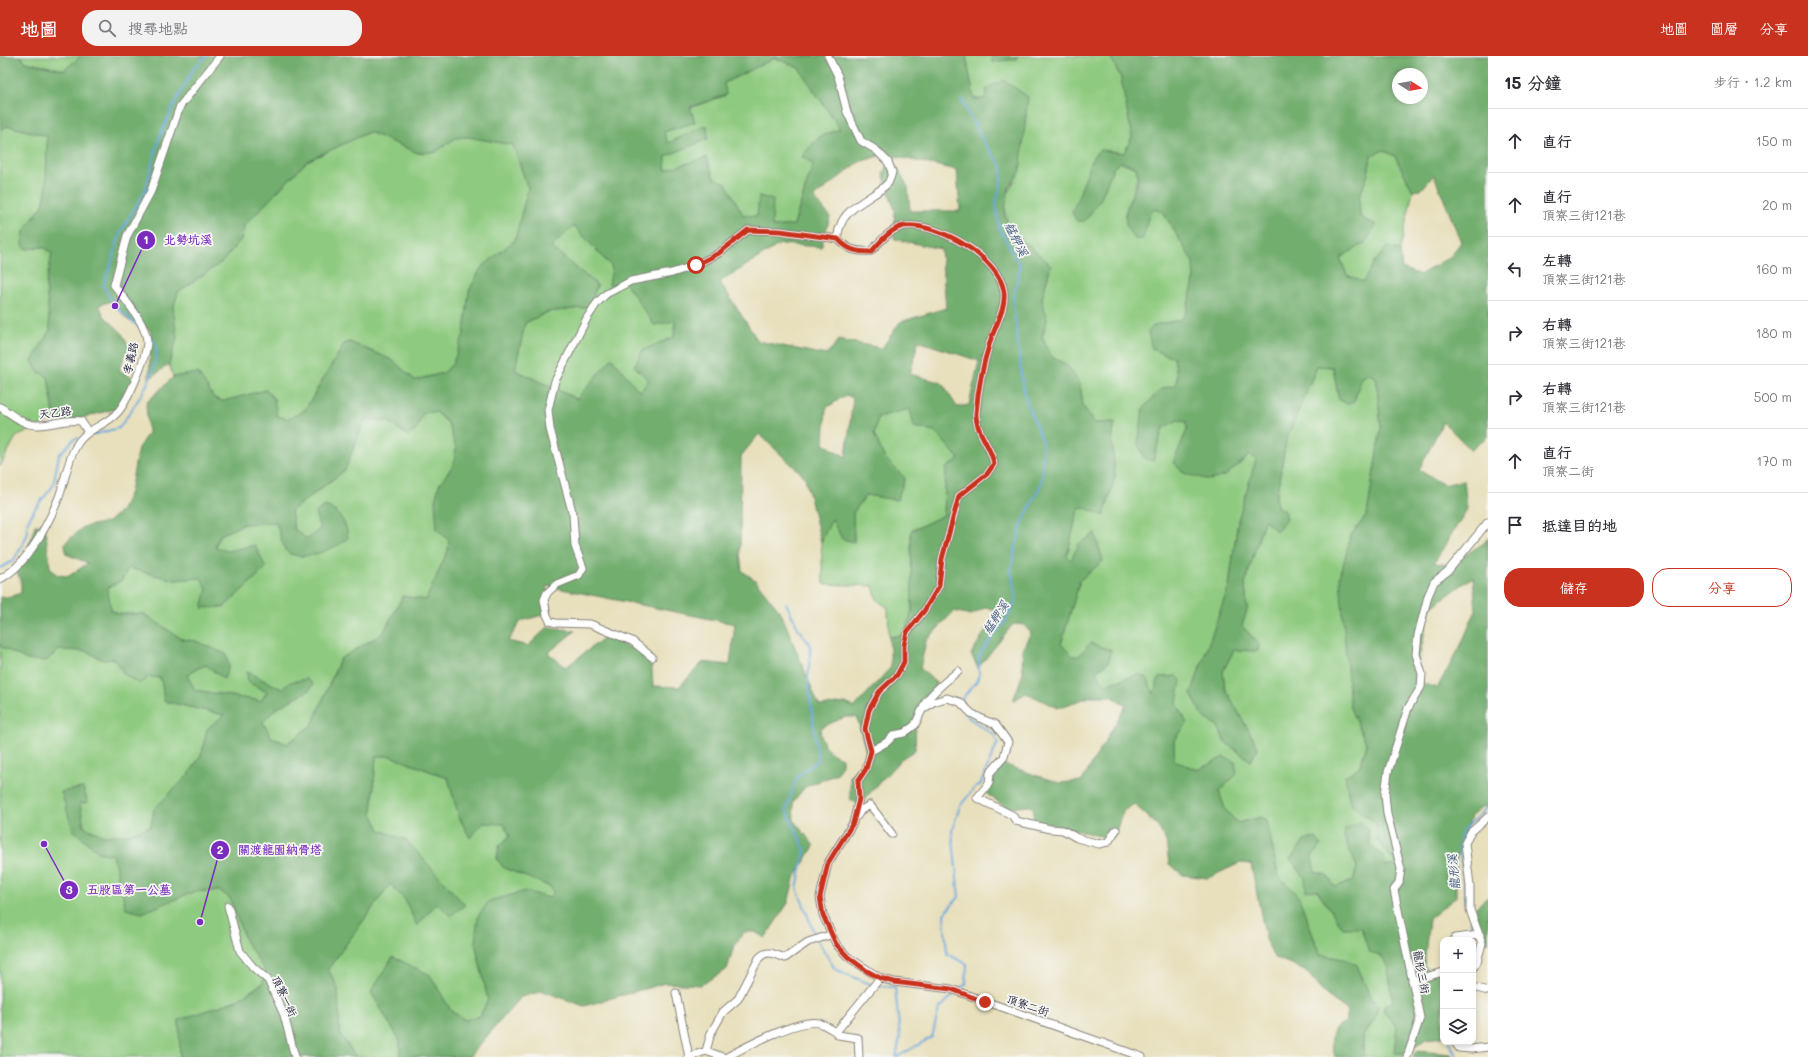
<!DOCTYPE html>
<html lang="zh-TW">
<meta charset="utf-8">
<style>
body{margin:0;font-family:Mali,"LXGW WenKai TC",sans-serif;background:#f2f2f3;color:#2b2b33}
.controls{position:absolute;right:12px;bottom:12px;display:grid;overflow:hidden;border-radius:8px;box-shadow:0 2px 6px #0003}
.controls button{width:36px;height:36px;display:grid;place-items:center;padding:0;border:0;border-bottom:1px solid #e1e1e2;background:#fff;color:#2b2b33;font:20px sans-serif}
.compass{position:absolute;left:1392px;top:12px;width:36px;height:36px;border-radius:50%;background:#fff;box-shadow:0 2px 6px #0003;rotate:101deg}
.stop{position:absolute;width:12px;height:12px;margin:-9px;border:3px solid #c8321e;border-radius:50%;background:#fff}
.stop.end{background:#c8321e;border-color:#fff;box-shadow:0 1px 4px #0008}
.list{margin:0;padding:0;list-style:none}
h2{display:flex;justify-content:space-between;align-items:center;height:52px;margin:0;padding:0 16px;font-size:17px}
h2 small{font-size:13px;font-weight:400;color:#7c7c81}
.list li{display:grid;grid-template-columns:26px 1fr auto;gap:12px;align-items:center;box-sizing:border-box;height:64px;padding:0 16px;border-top:1px solid #e1e1e2}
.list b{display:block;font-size:15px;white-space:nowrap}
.list p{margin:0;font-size:13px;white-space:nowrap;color:#7c7c81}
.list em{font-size:13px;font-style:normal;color:#7c7c81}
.actions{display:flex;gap:8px;padding:12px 16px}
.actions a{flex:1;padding:9px 0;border:1px solid #c8321e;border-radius:16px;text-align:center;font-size:14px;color:#c8321e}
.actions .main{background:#c8321e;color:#fff}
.icon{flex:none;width:22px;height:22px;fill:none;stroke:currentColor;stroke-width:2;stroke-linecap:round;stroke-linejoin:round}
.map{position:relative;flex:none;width:1488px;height:1001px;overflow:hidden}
header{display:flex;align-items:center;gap:24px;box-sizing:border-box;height:56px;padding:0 20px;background:#c8321e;color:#fff}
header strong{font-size:19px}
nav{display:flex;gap:22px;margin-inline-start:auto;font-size:14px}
.search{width:280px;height:36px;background:#f2f2f3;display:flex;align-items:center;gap:10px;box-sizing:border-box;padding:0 14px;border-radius:16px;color:#7c7c81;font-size:15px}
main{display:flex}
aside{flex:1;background:#fff}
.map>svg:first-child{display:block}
.green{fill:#8eca7f;stroke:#58765d}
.forest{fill:#72ae6e;stroke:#4a6854;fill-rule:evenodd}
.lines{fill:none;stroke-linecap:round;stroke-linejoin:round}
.stream{stroke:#6ba8dc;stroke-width:2}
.minor-casing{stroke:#85817c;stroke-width:9}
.minor{stroke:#fff;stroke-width:7}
.route{stroke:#c8321e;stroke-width:5}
.labels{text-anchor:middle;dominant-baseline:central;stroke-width:3.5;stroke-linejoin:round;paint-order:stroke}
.street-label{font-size:11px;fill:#22223b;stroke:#f6f6f2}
.water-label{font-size:12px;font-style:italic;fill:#3f587b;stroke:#f6f6f2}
.leader{fill:none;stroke:#7b2cbf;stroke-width:1.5}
.callout-dot{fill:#7b2cbf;stroke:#f6f6f2;stroke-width:1.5}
.mark-label{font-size:12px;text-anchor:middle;font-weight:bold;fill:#fff}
.callout-label{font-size:12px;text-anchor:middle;font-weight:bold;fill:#7b2cbf;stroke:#f6f6f2;stroke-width:3.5;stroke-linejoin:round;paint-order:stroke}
</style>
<header>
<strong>地圖</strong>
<div class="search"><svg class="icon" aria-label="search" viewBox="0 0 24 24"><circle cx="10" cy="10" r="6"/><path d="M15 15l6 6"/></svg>搜尋地點</div>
<nav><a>地圖</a><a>圖層</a><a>分享</a></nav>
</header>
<main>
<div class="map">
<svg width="1488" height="1001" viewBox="0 0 1488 1001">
<rect width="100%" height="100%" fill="#f6f6f2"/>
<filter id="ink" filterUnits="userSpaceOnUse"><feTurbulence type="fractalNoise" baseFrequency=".025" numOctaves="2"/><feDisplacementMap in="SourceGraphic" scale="8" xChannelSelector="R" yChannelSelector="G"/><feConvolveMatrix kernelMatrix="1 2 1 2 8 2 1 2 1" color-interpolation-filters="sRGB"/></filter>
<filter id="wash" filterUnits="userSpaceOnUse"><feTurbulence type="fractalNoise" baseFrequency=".012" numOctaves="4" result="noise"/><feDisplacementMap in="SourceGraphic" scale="16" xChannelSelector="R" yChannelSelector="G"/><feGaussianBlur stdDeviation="0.9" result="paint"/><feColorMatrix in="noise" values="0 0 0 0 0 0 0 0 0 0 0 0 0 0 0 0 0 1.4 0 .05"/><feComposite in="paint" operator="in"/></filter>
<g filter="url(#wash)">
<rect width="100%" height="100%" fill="#e8e0bd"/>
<path class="green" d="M21,0h60l-16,14 -40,-8z
M966,0h25l1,6 24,-3 2,-3h92l11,22 11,59 -7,16 -25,-3v50l13,-32 7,-6 16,6 2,8 -14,40 25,-2 6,-5 8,3 30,50 1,19 -8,32 -6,7 -26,5 -2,24 22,9 3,17 -1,10 -16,4 -7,72 10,-34 15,-7 8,2 1,8 -14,33 52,13 25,-21 7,4 -19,61 -9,66 -38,108 12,22 15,10 7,16 26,19 7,-14 -33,-59 -2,-17 11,-21 24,1 1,-7 -17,-18 5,-16 -2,-26 19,-64 13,-13 -1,-9 10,-57 31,-75 16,1 6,33 15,1 7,-23 7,-4 8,3 5,50 -14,88 -16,20 -1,173 17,37 -8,23 -9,36 26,19 1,16 22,28 -15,-2v-9l-14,-10 -3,-18 -23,9 13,30 -4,14 -18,6 -8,-12 -12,-3 -3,-15 -22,2 27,31 26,38 18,-1 8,24 12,4 7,13 5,35 -9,9 13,15 -3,26h11l-1,4h-36l-5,-3v-18l12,-17 -4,-20 -14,-34 -13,-6 -24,-4 -22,-60 -20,-20 -11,-54 -5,-4 -25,6 -12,-14 -6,-18 18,-17 -13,-17 -27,13 -23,-10v-20l13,-16 -10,-21 -24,-8 -14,-21 -34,12 -9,-14 13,-11 -36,-5 -12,-12 19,-64 23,-19h-32l-4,-5 11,-47 5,-2 21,8 11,-38 -3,-36 3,-19 -20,1 -12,-17 -3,-22 -13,-19 -15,-8 -10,-20 5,-17 -5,-22 9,-33c-35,-30 -65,-45 -31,-93l-35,-73h-11z
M775,2l24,10 41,61 -21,8 -17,20 11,6 -19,62 -23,2 -14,-11 -14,-1 -17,-32 -61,-13 1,-14 42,-17 -40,4 -4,-11 31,-10 -5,-14 36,-13 -2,-12z
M8,70l39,10 -1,56 -3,13 -19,26 2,18 17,-2 9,6 -6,31 4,46 -18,31 16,16 7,42 -39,18 -16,29v-337z
M369,76l49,21 18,-1 19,-14 13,-1 45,8 15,43 -13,52 -34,28 -12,23 -5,43 -11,29 -9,10 -29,7 -23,-20 -43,-18 -5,2 -39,66 -17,9 -12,-3 -2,-17 -8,-9 -43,12 -9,-4 -16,-25 -25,4 -4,-13 8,-26 -4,-29 5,-17 44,-30 20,-24 2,-12 63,-65z
M1383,94l12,6 18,35 -13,59 -13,-2 -13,15 -11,19 -16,-7 -7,-18 25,-14 11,-18 -16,-8 -1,-19 9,-24 3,-18z
M574,169l51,57 50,39 -1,16 -31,13 -9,16 15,14 -9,12 -63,7 -62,-29 10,-47 23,-11 42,-5 7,-22 -46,-38z
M910,352l4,19 21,4 24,28 -13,9 -2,47 -33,16 1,80 -8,24 -15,2 -1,-29 -11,-8 -4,-14 -50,-2 -2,-42 10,-24 23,24 -1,-29 13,-18 31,5 8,-22 -21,-21 -10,-23 4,-17z
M436,356l12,11 8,25 -2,16 -15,21 -2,44 12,12 -1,9 -22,50 -23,-4 -20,37 -43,26 -28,66 -25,19 -16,-7 -8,-15 12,-13 33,-18 5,-6 -7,-6 -24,10 -35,-17 1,10 19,10 -6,9 -66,-11 -8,-15 11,-7 8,-3 18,14 -28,-38 -14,-1 -38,-26h-26l-7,-4 -4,-22 15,-8 6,-12 47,12 26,-3 6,12 20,-38 -12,-4 5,-12 24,-11 32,-2 9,28 7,5 28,-26 -13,10 -13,-10 -3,-18 54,-41 20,-51 23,2 20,15 8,-6 6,-17z
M2,589l44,16 13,-11 27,1 17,9 12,-1 9,15 37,4 3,23 60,14 -17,14 -5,24 -12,20 -36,36 -3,17 -22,8 -25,2 -20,-9 -5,-25 8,1 -4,-15 -22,4 37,60 15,3 13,53 16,5 53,-22h25l10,7 15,42 20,31 -2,12 -26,17 -58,20 1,37h-180v-411z
M376,700h14l58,22 11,39 11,21 13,-15 21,1 6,12 -11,10 -2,13 7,9 47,19 2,6 -4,5 -23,-7 -51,51 13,58 -8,16 -15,4 -14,-9 -21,-36 -37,-17 -22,34 29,49v16h-44l-16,-23 -2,-45 -10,-20 62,-85 16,16 11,26 -11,-86 -26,-10 -8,-17z"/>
<path class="forest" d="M0,0h21l4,6 39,8 17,-14h885l8,43h11l2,-11 17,-8 24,17 -8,75 -11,15 -5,28 8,16 39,34 -9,33 5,22 -5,17 10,20 15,8 13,19 3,22 12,17 20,-1 -3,19 3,36 -11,39 -21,-9 -5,2 -11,47 4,4 8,-16 16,-11 8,28 -23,19 -19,64 12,12h6l11,-13 21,7 -2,11 -13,11 9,13 34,-11 9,5 5,15 6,-17 18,-1 4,4 -4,23 10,21 -13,16v20l23,10 27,-13 11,5 2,12 -18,17 6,18 12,14 25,-6 5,4 11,54 20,20 22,60 24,4 13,6 14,34 7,5 -3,15 -12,17v18l5,3h-33c-4,-19 -8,-26 12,-36v-11l-21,-15 -21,-25 -31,-13 -8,-17 -15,-76 -11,-1 -32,15 -25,-3 -14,-11 -3,-23 -9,-16 -23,-21 -11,7 -9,26 -5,1 -76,-18 1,-11 -4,-3 -23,2 -20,-14 -2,-6 18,-24 56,19 23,-2 44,-76 -15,-9h-19l-34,12 -32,-15 -13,8 10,-28 -1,-24 9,-16 -7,-8 -11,-1 -35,44 -7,-14 27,-43 -12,-4 -15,8 -17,-4 -28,30 -6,27 17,16 -21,34 -1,32 -14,9 -42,46 -9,-6v-24l18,-16 -11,-42h-12l-25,11c1,16 7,25 22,30v6l-5,10 -32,13 -12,15 1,18 20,26 -20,33 -6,24 -23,35 -10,-6h-11l-10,14 -7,23 -26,16 -36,-2 -81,23 -41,-15 -22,6 -52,60h-69v-16l-29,-49 22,-35 37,18 21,36 14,9 15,-4 8,-16 -13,-58 3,-26 11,-15 37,-10 23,7 4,-6 -2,-5 -47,-19 -7,-9 2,-13 11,-10 -6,-12 -21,-1 -13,15 -11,-21 -11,-39 -58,-22h-14l-4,57 8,17 26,10 59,65 -15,11 -13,-13 -20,23 -12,-26 -15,-16 -62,85 10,20 2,45 16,23h-176l-1,-37 58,-20 26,-17 2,-12 -20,-31 -15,-42 -10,-7h-25l-53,22 -16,-4 -13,-54 -15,-3 -25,-22 -12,-38 22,-4 5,15h-8l4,24 20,9 25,-2 22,-8 3,-17 36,-36 12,-20 5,-24 17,-14 -60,-14 -3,-23 -12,-1 -10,7 -15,-10 -9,-15 -12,1 -17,-9 -27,-1 -13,11 -19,-1 -27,-14v-49h10l11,-4v-12l-5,-11 11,-15 8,-30 10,1 5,41 7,8 12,1 19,-13 -22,-9 -1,-11 18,-16 25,-5 14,-12 8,-18 8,-44 10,-15 -2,-30 27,-26 25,-4 16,25 9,3 43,-11 8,9 3,17 11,3 17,-9 39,-66 6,-2 42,18 23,20 29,-7 9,-10 11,-29 5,-43 12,-23 34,-28 13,-52 -15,-43 -45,-8 -13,1 -19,14 -18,1 -49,-21 -62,29 -63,65 -2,12 -20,24 -44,30 -5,17 4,29 -8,26 -20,15 2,-48 -23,-11 -17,-19 -12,4 5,11 17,16 8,14 -10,24 16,9 -12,28 -57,15 -11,-3 -7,-42 -10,-5 -6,-11 18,-31 -4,-46 6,-31 -9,-6 -17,2 -4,-5 2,-13 19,-26 3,-13 1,-56 -38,-10 -9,3zM775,2l24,10 41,61 -21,8 -17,19 11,8 -19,61 -22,2 1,-27 -14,-4 -2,20 -14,-1 -17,-32 -12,-5 -7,-21 -42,13 1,-14 42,-17 -1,-14 -39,18 -4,-11 31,-10 -5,-15 36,-12 -2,-12zM885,98l72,16 3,41h-50l-2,-24 -11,-20 -10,-1 -4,7 12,38 -1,28 47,10 5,59 -46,14 -18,26 -43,-8 -13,15 -68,-14 -38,-59 60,-38 41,3 9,-30 -16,-20 45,-35zM574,170l38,41 -3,18 16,-3 29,43 21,-4 -1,16 -31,13 -9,16 15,14 -9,12 -28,-34 -35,41 -62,-29 10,-47 23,-11 42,-5 7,-22 -46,-38zM918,285l61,20 -10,44 -12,2 -15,-24 -32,-9zM846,339l7,3 -7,59 -22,-13 2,-36zM910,353l4,18 21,4 24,28 -13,9 -2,47 -33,16 1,80 -8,24 -15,2 2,30 -37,41 -8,-5 -27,3 -38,-93 -26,-33 -13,-9 -2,-18 1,-97 18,-22 46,43 16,65 11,-23 10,20 12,3 -1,-29 13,-18 31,5 8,-22 -21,-21 -10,-23 4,-17zM436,356l12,11 8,25 -2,16 -15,21 -4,16 2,28 12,12 -1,9 -22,50 -23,-4 -20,37 -43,26 -28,66 -25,19 -16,-7 -8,-15 12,-13 33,-18 5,-7 -6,-5 -17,3 -8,7 -35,-17 1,10 19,10 -6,9 -66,-11 -8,-15 11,-7 8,-3 18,14 5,-13 -3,-12 -30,-13 -14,-2 -38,-25h-26l-7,-4 -4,-22 15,-8 6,-12 47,12 26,-2 6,11 -5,19 22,-1 42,-39 -11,-23 -28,6 -12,-4 5,-12 24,-11 32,-2c3,9 5,20 9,27 12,17 52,-1 63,-11 -1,-14 -9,-28 -23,-32l-10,7 5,16 -13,10 -13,-10 -3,-18 54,-41 20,-51 23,2 20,15 8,-6 7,-17zM547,530l188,38 -5,41 -27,-3 -24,25 -26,-1 -2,-30 -46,-19 -39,30 -18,-14 27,-22 -27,-4 -20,19 -20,-5 13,-20 29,-8z
M991,0h27l-2,3 -24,3z
M1110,0h378v380l-17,14 -28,-28 -24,48 25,15 20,-5 3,29 -33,54 15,2 35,-22 4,-5v270l-4,-2 -13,10 -15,44v37l-27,22 -5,46 7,8 12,-6v70l-17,2 -21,14h-11l3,-26 -13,-15 1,-7 8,-3 -5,-34 -7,-13 -12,-3 -8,-24h-18l-26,-38 -11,1 -1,-13 -15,-19 15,-19 11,-2 5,7 -9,12 3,15 12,3 8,12 18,-6 4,-14 -13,-30 1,-8 16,-7 6,6 3,18 14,10v9l14,1 -21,-27 -1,-16 -26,-19 -5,-28 14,-8 8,-23 -17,-37 -10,-131 11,-42 16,-20 14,-88 -5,-50 -8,-3 -7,4 -7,24 -7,2 -8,-4 -6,-33 -16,-1 -31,75 -10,57 1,9 8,4 2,8 -11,12 -12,-11 -19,64 2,26 -5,16 17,18 -1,7 -24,-1 -11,21 2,17 33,60 -7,13 -26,-19 -7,-16 -15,-9 -12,-23 38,-108 9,-66 18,-61 -6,-4 -25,21 -16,4 -23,-6 -13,-11 14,-33 -1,-8 -8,-2 -15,8 -10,33 -8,-2 -7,-15 5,-35 17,-20 16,-4 1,-10 -3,-17 -22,-9 -4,-17 6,-7 26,-5 6,-7 8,-32 -1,-19 -30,-50 -8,-3 -6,5 -6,25h-8c-26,-29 10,-45 1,-71l-8,-4 -8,-2 -7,6 -13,32 -15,21h-8l-5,-8 22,-58 6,-5 24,3 8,-16 -11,-59zM1398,18h24v24h-24zM1383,94l12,6 18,35 8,-1 13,-15 27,67 -10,14 -31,19 -18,-7 -2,-18 -13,-3 -13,16 -11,19 -16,-7 -7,-17 25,-15 11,-18 -16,-8 -1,-19 9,-24 3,-18zM1473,521l3,33 -16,37 -23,41 -23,-7 16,-73z
M1488,841v45l-5,-4 -9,-29z
M1418,995l33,3 2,3h-41z"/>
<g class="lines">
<path class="stream" d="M961,43l23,43 18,25 -1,15 -5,22 3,24 21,38 -7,35 9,79 4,20 16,41 1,18 -1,23 -20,41 -9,36 -2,10 5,32 -11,21 -15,18 -11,16v22l-17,21v3
M139,271l-24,-21 -12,-20 10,-28 7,-25 25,-42 14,-53 15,-33 21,-39 12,-10
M88,380l31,-8c13,-18 54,-73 30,-93
M0,512l13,-7 9,-15 6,-13 -1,-10 7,-13 19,-24 6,-31 15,-16 4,-1
M786,547l13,27 12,16 -3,33 10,81 -21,17 -11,33 19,40 -8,38 19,49
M1467,851l-8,-62 4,-14 25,-25
M1470,863l5,22 -2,5
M818,885l17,28 37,16
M877,930l18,1 5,50 -4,20
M958,934l8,-6 1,-20 -20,-10 -3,-40 15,-17 -7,-67 8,-24 16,-20 4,-1 18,-43 -5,-8 -24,-16 -6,-10
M1449,986l8,15
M897,1001l35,-20 7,-28 16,-16"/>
</g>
</g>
<g filter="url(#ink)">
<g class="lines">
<g class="minor-casing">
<path id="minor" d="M828,0l10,20 9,36 14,29 15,9 12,12 4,10c-1,4 -2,8 -4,11 -12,14 -43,23 -48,44 -2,3 -2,8 -2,12 10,11 18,13 33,12 9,-9 20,-23 34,-25 32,-4 95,32 99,66 2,17 -9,34 -14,50 -7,22 -12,47 -14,71 -1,19 15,32 18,51l-7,10 -28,22 -17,63 -3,27 -15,25 -17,21 -3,13v17l-7,13 -18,17 -10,18 -4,19 6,22 -5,18 -8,12 1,18 -6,24 -25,40 -8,34 3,18 13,29 12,13 32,21 14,4 57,7 191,68
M0,351c10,6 23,18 36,18 16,1 29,-7 45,-4l7,11
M0,523c27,-14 48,-54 59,-82 6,-16 8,-34 16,-49 9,-19 28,-21 41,-34 12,-12 30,-55 31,-72 0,-17 -23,-44 -33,-57l13,-49 24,-45 29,-85 40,-50
M652,601l-20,-16 -42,-17 -34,-1 -6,-2 -3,-6 -3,-15 3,-7 10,-9 22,-9 4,-7 -8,-22 -2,-31 -23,-86 -2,-19 7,-29 32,-63 10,-15 9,-9 25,-13 41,-8 24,-8 23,-12 29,-23 32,1 58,8
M923,652c3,-12 25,-28 35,-37
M871,695l16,-9 7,-7 10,-2 11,-8 7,-15 11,-8 14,-4 13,4 11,11 13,7 11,4 13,18 -4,15 -14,16 -1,10 -12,15 35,17 4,6 34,8 13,1 14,8 22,6 9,-2 8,-12
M857,760l4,-6 9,-5 22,29
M228,850l12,45 13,16 15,13 16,35 11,42
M1454,884l1,-2 25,-3
M1473,912l4,-6 5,-19 -12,-33v-24l-5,-43 6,-11 17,-15
M1412,925l31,-9
M1473,931l15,4
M676,937l13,64
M836,976l2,3 20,3 1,19
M1455,986l4,6 12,1 17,-2
M706,995l5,-18 12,-21 15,-13 21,-41c8,-9 15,-4 26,0l23,-16 22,-7
M688,1001l18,-6 17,6
M727,1001c18,-10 73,-39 92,-34 6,2 12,6 17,9l44,-54
M1407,1001l13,-39 -26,-128 5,-8 2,-13 -14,-55 -2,-20 3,-22 20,-64 13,-21 1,-13 -6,-20 2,-19 10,-39 6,-14 14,-11 40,-49"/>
</g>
<use href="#minor" class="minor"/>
</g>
</g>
<g class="lines" filter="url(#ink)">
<path class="route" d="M696,209l23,-12 29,-23 32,1 58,8c10,11 18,13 33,13 9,-10 20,-24 33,-26 33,-4 96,32 100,66 2,17 -9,34 -14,50 -7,22 -12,47 -14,71 -1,19 15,32 18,51l-7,10 -28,22 -17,63 -3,27 -15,25 -17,21 -3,13v17l-7,13 -18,17 -10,18 -4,19 6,22 -5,18 -8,12 1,18 -6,24 -25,40 -8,34 3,18 13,29 12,13 19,14 13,7 14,4 57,7 34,13"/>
</g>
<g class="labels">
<g class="street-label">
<text transform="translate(130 302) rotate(-77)">孝義路</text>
<text transform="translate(55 356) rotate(-7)">天乙路</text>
<text transform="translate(1422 916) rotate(79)">龍形三街</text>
<text transform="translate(285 940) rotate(65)">頂寮一街</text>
<text transform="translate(1028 949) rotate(19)">頂寮二街</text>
</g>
<g class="water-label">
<text transform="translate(1017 183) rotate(64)">艋舺溪</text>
<text transform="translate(995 561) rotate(-57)">艋舺溪</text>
<text transform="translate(1453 816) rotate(-96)">龍形溪</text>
</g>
</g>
<path class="leader" d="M115 250L146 184M200 866L220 794M44 788L69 834"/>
<g class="callout-dot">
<circle cx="115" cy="250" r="4"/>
<circle cx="200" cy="866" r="4"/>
<circle cx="44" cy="788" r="4"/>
<circle cx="146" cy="184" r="10"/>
<circle cx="220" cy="794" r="10"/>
<circle cx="69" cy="834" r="10"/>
</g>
<g class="mark-label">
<text x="146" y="188">1</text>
<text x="220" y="798">2</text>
<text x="69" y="838">3</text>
</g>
<g class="callout-label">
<text x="188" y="188">北勢坑溪</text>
<text x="280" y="798">關渡龍園納骨塔</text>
<text x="129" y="838">五股區第一公墓</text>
</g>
</svg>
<div class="controls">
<button>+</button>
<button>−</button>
<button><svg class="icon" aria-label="layers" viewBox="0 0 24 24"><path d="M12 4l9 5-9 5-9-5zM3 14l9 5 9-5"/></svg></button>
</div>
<svg class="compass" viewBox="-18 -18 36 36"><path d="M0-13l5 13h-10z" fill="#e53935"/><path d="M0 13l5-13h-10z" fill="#7c7c81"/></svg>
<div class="stop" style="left:696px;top:209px"></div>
<div class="stop end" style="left:985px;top:946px"></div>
</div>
<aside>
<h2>15 分鐘<small>步行 · 1.2 km</small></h2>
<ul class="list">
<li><svg class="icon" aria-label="ahead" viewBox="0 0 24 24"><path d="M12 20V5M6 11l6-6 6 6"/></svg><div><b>直行</b></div><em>150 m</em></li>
<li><svg class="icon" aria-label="ahead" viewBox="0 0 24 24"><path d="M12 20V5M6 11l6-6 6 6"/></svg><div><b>直行</b><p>頂寮三街121巷</p></div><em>20 m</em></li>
<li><svg class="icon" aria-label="left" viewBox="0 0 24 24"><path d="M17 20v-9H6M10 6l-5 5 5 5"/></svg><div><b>左轉</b><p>頂寮三街121巷</p></div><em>160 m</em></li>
<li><svg class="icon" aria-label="right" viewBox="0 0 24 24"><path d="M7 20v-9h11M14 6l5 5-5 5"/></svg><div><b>右轉</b><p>頂寮三街121巷</p></div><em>180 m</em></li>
<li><svg class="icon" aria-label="right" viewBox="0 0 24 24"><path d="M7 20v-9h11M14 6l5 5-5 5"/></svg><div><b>右轉</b><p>頂寮三街121巷</p></div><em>500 m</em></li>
<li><svg class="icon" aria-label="ahead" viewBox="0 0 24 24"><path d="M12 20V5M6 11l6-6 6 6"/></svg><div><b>直行</b><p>頂寮二街</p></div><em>170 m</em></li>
<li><svg class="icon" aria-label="arrive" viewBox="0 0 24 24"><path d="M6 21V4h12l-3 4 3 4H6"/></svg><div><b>抵達目的地</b></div></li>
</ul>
<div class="actions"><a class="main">儲存</a><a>分享</a></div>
</aside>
</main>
